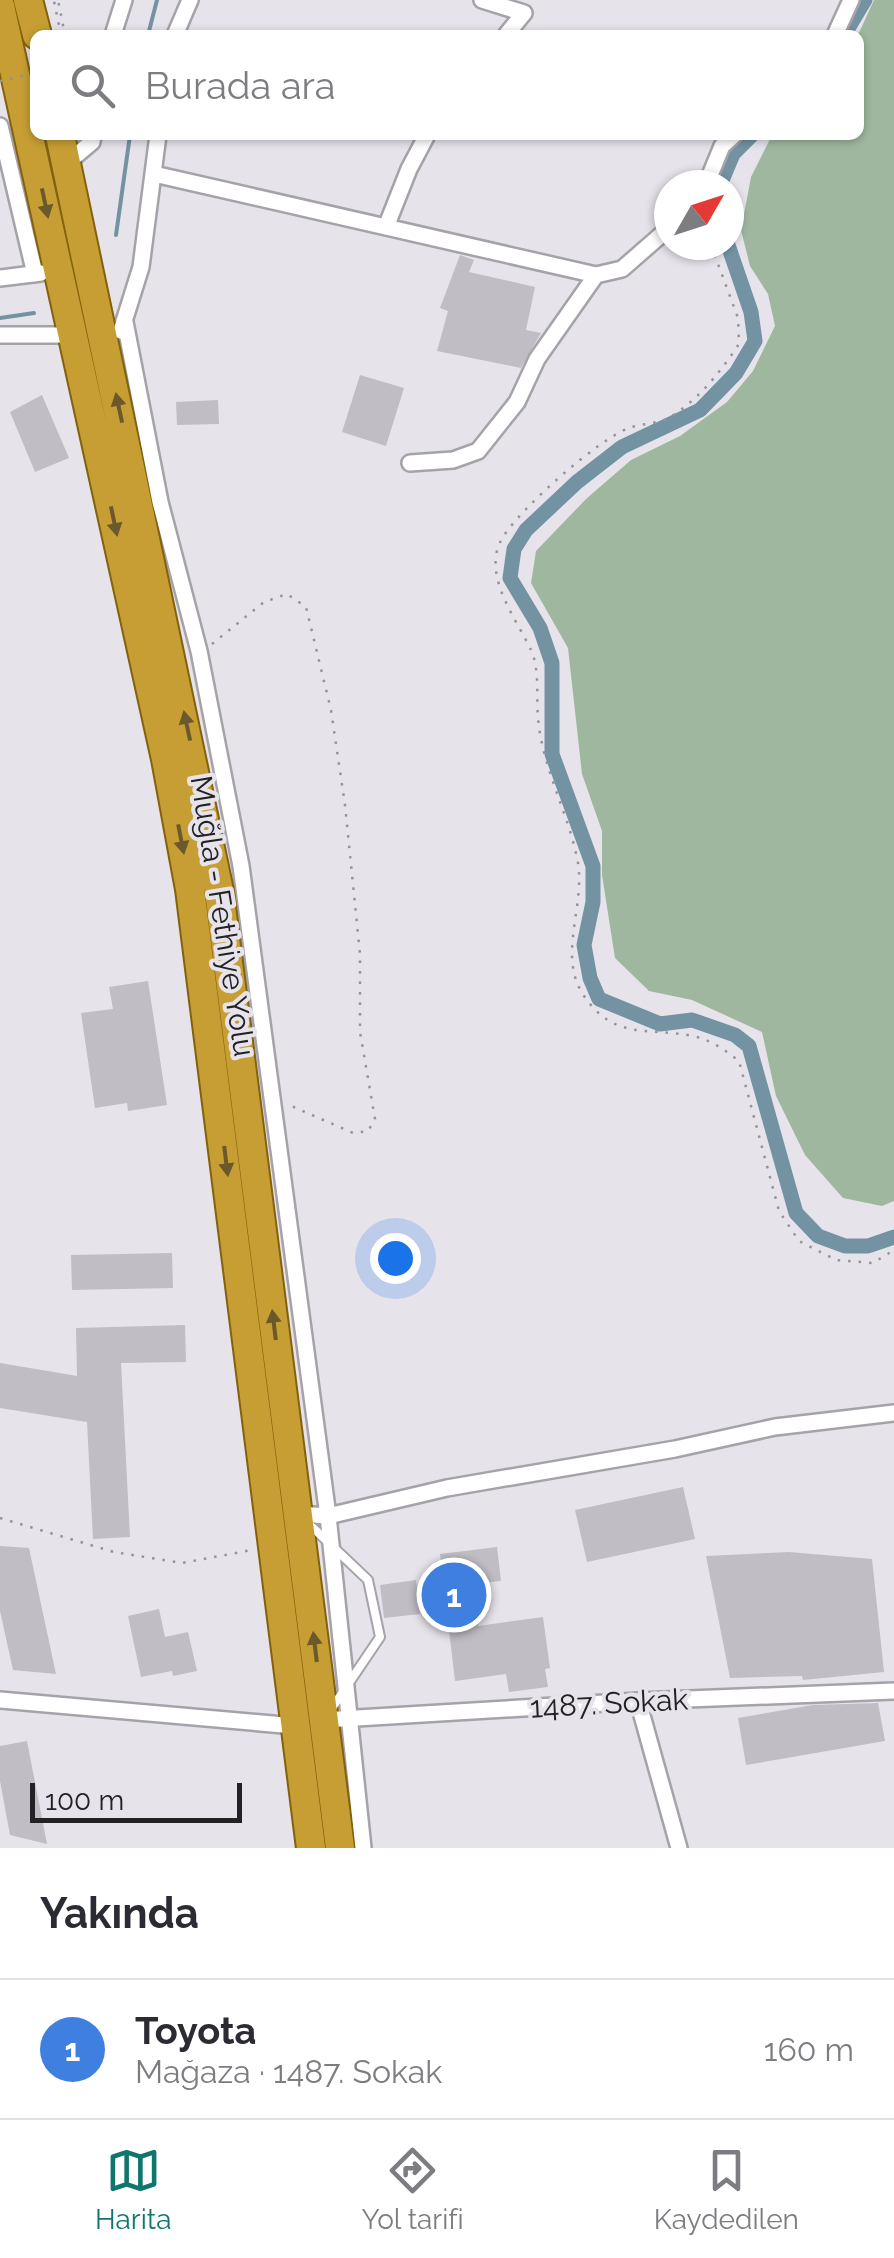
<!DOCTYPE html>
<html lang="tr">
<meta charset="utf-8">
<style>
body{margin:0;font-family:Raleway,sans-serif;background:#f7f7f7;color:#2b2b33}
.compass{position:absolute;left:654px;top:170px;width:90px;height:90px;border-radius:50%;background:#fff;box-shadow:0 2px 8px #0004;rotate:51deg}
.scale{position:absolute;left:30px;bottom:25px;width:212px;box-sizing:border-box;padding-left:10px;border:5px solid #222124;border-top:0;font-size:28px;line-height:35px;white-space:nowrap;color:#222124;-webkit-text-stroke:8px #e7e3eb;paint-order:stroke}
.you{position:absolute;left:395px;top:1258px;width:35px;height:35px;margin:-25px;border:8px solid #fff;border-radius:50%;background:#1a73e8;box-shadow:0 0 0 15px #1a73e833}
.badge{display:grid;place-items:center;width:65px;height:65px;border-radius:50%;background:#0f766e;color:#fff;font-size:32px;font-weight:700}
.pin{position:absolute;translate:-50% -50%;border:5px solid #fff;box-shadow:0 2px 10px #0006}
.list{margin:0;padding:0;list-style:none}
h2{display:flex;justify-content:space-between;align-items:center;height:130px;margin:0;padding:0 40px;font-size:42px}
h2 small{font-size:32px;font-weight:400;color:#7c7c81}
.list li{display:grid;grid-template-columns:65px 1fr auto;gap:30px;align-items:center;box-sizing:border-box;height:140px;padding:0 40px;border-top:2px solid #e1e1e2}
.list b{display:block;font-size:38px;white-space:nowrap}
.list p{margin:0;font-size:32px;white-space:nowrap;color:#7c7c81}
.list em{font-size:32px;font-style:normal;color:#7c7c81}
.icon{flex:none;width:55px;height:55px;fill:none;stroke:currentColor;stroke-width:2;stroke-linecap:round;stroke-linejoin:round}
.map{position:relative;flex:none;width:894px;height:1848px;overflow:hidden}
.search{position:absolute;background:#fff;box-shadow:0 2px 8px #0004;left:30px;right:30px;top:30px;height:110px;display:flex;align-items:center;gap:25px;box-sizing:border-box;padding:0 35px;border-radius:15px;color:#7c7c81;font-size:38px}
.sheet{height:270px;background:#fff}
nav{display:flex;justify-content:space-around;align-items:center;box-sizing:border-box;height:140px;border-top:2px solid #e1e1e2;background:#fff;font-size:28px;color:#7c7c81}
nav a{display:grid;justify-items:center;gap:5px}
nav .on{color:#0f766e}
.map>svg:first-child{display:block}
.forest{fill:#9fb79f}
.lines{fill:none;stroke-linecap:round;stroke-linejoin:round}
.stream{stroke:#7393a3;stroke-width:4}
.canal{stroke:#7393a3;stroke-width:15}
.building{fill:#c1bdc5}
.service-casing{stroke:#a6a2aa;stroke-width:12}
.minor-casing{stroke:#a6a2aa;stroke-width:20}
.trunk-casing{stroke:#83620d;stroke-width:32}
.path{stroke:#959298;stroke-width:2.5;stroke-dasharray:2.5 8;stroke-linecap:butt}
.service{stroke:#fff;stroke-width:8}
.minor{stroke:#fff;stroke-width:15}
.trunk{stroke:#c69e33;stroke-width:28}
.path-bridge{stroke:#959298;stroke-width:2.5;stroke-dasharray:2.5 8;stroke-linecap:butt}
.oneway{fill:#6c592b}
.labels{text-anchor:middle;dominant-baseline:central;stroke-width:8;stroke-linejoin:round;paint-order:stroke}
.street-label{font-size:30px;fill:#222124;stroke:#e7e3eb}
</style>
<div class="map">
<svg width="894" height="1848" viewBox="0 0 894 1848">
<rect width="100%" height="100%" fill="#e7e3eb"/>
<path class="forest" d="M874,0h20v1201l-12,5 -39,-8 -38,-43 -29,-59 -14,-64 -70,-32 -43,-9 -34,-33 -13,-83v-44l-20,-57 -14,-126 -37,-65 5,-32 50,-52 45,-39 49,-24 47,-34 26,-31 22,-45 -7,-32 -18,-28 -9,-36 10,-53 21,-42h87l-1,-100z"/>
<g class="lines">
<path class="stream" d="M148,35l9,-35
M116,235l14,-100
M0,318l34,-5"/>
<path class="canal" d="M844,35l21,-35
M720,185l13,-31 19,-19
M728,245l23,67 4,29 -19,32 -36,37 -78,37 -45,35 -51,48 -12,19 -4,29 30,50 12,35v91l41,112v36l-9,43 6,33 9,21 61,25 32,-4 43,15 14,11 47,167 22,23 27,10h23l26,-9"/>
</g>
<path class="building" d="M460,255l14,5 -5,12 66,15 -9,43 15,3 -20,35 -84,-17 11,-40 -8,-3z
M360,375l44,13 -18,58 -44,-14z
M42,395l27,63 -34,14 -25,-60z
M218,400l1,24 -42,1 -1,-23z
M148,981l19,124 -39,6 -1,-8 -32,5 -14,-95 32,-4 -4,-22z
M172,1253l1,35 -101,2 -1,-35z
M185,1325l1,37 -65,1 9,174 -37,2 -6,-117 -87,-14v-45l77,13 -1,-48z
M683,1487l12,52 -108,23 -12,-52z
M0,1546l29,2 27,126 -43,-4 -13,-59z
M497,1547l4,34 -28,3 5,42 65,-9 7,51 -5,1 3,18 -39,5 -3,-18 -51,7 -15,-127z
M789,1552l83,7 12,113 -81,8 -1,-4 -72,2 -24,-122z
M416,1580l4,34 -36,4 -4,-33z
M159,1609l6,28 23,-5 9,39 -24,5 -1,-5 -31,6 -13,-61z
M878,1703l7,38 -139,24 -8,-47 75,-13z
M27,1741l20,103 -37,-9 -10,-54v-35z"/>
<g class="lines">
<g class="service-casing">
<path id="service" d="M309,1524l59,56 12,57 -48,71"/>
</g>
<g class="minor-casing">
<path id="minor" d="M482,0l42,13 -18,22
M113,35l11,-35
M175,35l15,-35
M835,35l16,-35
M0,126l35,148
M67,163l25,-21 1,-7
M154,174l442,101 26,-6 47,-41
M706,185l16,-39 12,-11
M386,227l23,-58 18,-34
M0,278l41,-5
M125,322l35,180 39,149 42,215 87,650 35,332
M121,331l20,-64 17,-132
M0,335h74
M410,463l43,-3 25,-9 39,-49 20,-43 59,-84
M298,1514l30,2 119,-28 228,-39 100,-22 119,-14
M0,1700l295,26
M638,1701l41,147
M324,1720l314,-19 256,-10"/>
</g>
<g class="trunk-casing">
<path id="trunk" d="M28,0l9,35
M0,6l166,753 24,130 121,959
M60,135l159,756 121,957"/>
</g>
<path class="path" d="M61,35l-7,-34 4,-1 7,35
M711,245l27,73 1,26c-19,28 -38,53 -67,72 -12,8 -29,7 -43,12 -32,12 -108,80 -126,109 -23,36 13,81 28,113 9,20 5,45 7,67 4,52 31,96 40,146 7,46 -21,93 6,133 31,45 64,31 109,40 18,4 32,14 46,25l40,150 20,30 37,19 37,3 21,-13
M212,644l52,-42 23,-8 19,13 25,103 14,95 15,149v78l15,87 -7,12 -15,2 -66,-29
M0,1518l114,34 68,11 70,-13"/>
<use href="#service" class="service"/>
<use href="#minor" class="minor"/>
<use href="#trunk" class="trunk"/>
<path class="path-bridge" d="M0,81l35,-8"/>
</g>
<defs><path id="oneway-solid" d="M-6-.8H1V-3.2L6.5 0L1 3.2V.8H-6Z" transform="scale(2.5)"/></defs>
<g class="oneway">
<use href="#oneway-solid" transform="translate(45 203) rotate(78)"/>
<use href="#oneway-solid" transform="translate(119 408) rotate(-102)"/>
<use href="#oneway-solid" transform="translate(114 521) rotate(78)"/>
<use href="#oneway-solid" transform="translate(187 726) rotate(-102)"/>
<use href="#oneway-solid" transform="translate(181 839) rotate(79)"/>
<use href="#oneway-solid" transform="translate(226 1161) rotate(83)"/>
<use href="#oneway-solid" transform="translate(274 1325) rotate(-97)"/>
<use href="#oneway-solid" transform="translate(315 1647) rotate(-97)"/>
</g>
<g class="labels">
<g class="street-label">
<text transform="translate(223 916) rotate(81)">Muğla - Fethiye Yolu</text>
<text transform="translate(609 1703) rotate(-3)">1487. Sokak</text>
</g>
</g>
</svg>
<svg class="compass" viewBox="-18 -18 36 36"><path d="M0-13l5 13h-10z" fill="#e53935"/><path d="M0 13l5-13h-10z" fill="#7c7c81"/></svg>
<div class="scale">100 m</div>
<div class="you"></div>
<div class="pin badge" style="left:454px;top:1595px;background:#3f7fe0">1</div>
<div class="search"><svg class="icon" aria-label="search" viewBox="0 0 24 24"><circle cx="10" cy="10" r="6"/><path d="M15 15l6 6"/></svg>Burada ara</div>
</div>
<section class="sheet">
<h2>Yakında<small></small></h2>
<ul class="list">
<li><span class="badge" style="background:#3f7fe0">1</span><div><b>Toyota</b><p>Mağaza · 1487. Sokak</p></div><em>160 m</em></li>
</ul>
</section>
<nav>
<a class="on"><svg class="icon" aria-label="map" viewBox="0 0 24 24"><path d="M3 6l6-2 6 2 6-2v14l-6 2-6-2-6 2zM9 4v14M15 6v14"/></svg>Harita</a>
<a><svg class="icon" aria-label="directions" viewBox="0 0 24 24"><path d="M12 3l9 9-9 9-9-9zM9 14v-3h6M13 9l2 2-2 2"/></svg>Yol tarifi</a>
<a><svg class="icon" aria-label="saved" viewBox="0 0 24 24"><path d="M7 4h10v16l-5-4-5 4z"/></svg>Kaydedilen</a>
</nav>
